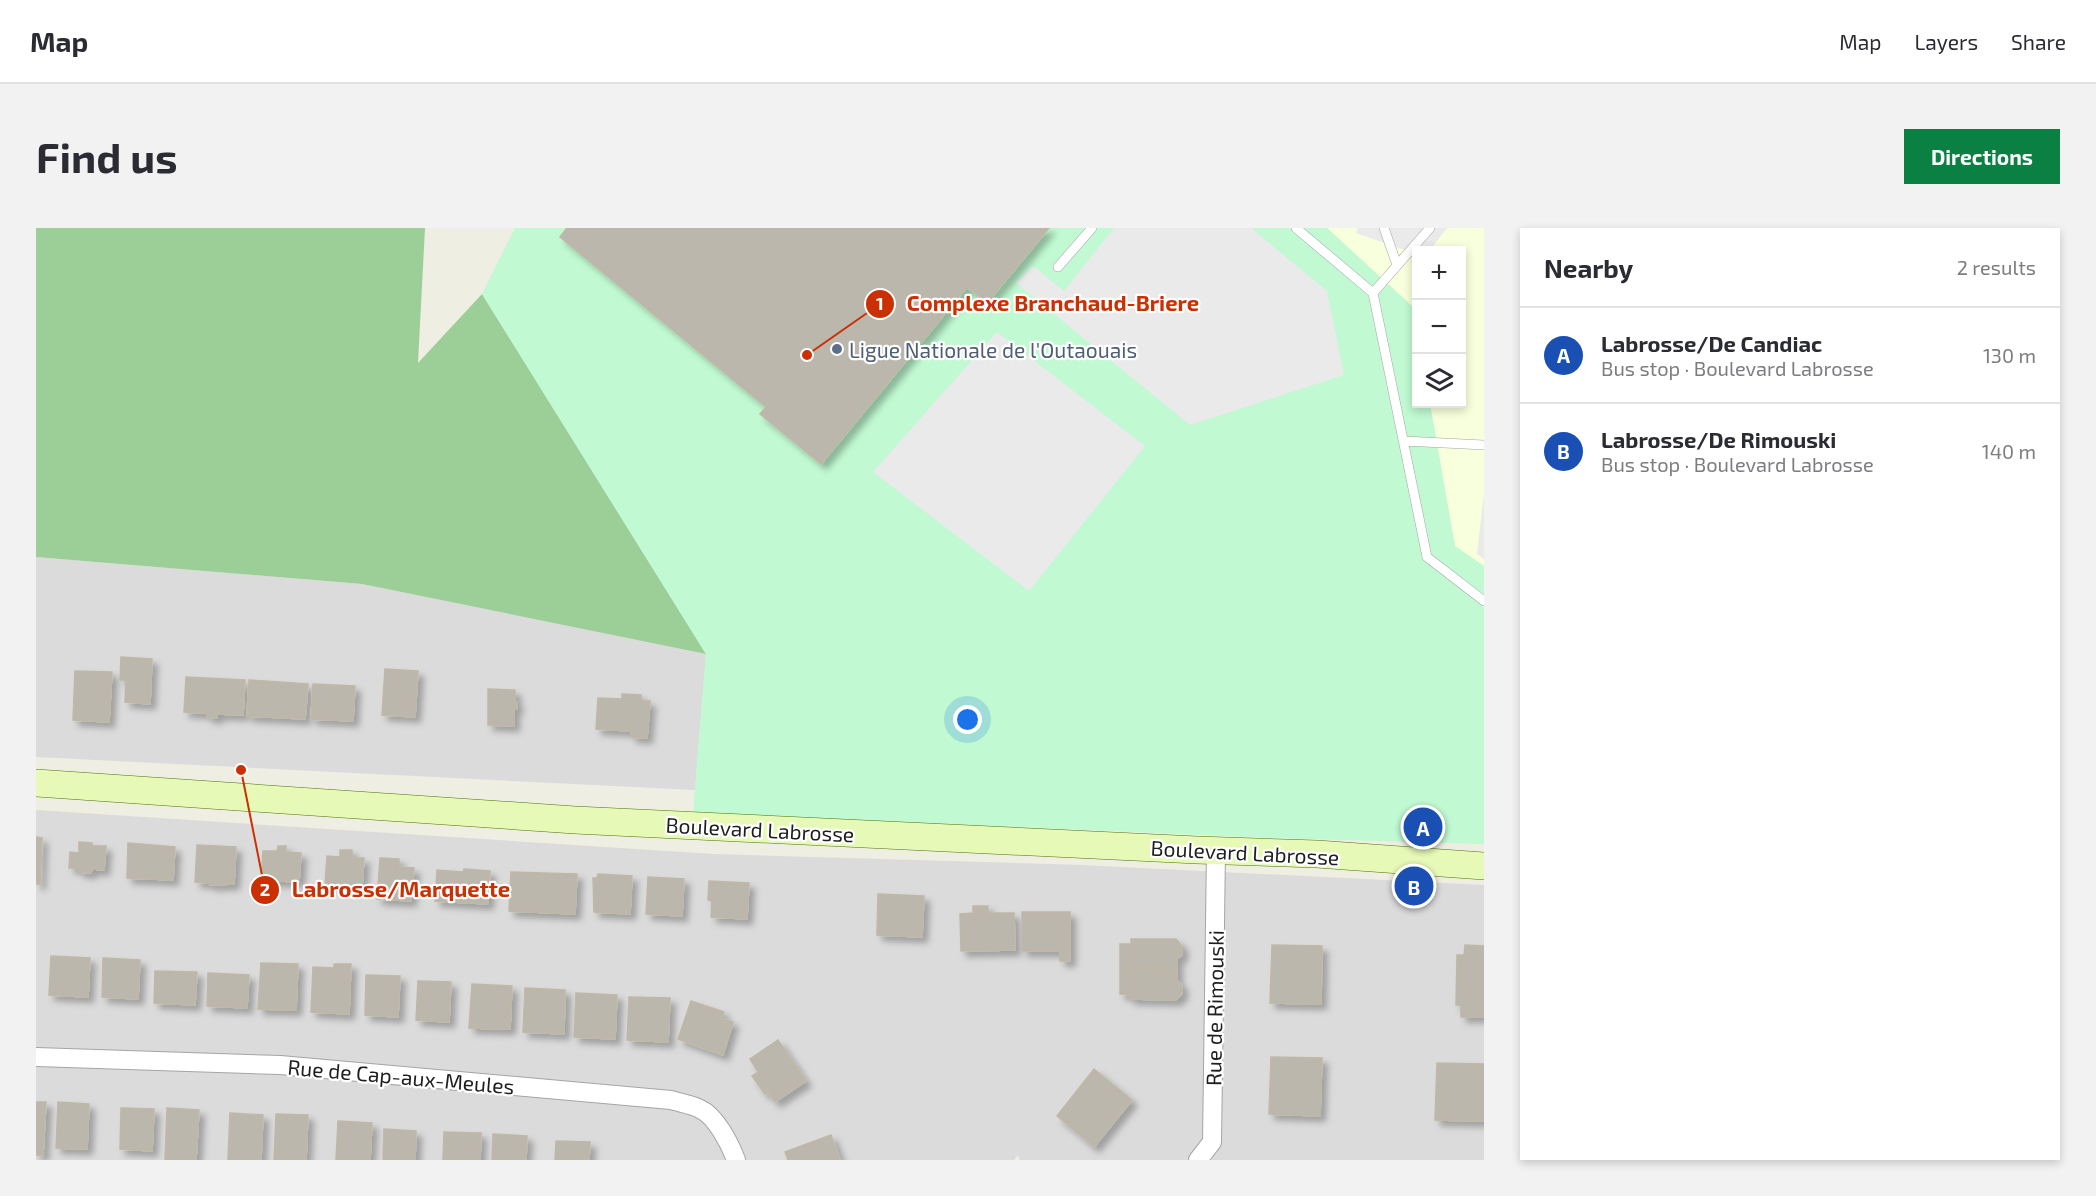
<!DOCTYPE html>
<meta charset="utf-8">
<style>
body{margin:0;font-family:"Exo 2",sans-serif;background:#f2f2f3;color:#2b2b33}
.controls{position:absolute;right:18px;top:18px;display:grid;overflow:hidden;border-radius:0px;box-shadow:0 3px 9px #0003}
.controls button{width:54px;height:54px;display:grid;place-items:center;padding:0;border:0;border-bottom:2px solid #e1e1e2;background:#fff;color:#2b2b33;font:30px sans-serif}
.you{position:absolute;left:932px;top:492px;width:21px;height:21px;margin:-15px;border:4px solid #fff;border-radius:50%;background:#1a73e8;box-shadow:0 0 0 9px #1a73e833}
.badge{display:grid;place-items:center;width:39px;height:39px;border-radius:50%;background:#0b8043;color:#fff;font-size:20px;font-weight:700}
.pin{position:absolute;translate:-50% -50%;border:3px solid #fff;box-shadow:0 2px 6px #0006}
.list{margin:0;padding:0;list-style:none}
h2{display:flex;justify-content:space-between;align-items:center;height:78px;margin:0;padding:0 24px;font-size:26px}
h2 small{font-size:20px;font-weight:400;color:#7c7c81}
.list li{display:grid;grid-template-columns:39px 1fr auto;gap:18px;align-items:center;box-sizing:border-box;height:96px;padding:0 24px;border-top:2px solid #e1e1e2}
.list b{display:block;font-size:22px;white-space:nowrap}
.list p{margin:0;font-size:20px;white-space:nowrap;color:#7c7c81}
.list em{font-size:20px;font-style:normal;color:#7c7c81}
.icon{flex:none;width:33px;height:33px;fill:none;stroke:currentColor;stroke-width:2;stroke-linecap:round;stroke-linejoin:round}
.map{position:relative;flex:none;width:1448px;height:932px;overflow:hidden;border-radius:0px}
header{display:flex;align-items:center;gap:36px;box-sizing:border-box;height:84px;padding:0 30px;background:#fff;border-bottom:2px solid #e1e1e2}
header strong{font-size:28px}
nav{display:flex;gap:33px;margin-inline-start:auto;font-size:21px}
.intro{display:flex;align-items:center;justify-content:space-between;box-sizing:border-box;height:144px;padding:0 36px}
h1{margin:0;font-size:42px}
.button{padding:15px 27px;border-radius:0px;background:#0b8043;color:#fff;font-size:21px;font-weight:700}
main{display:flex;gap:36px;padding:0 36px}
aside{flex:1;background:#fff;border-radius:0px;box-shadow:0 3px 9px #0003}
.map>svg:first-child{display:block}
.residential{fill:#dcdbdb}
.education{fill:#f7ffdc}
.forest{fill:#9cce98}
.park{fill:#c0f9d2}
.parking{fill:#eaeaea}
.building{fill:#bbb7ad;stroke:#c0b8a6;stroke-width:1.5;filter:url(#shadow)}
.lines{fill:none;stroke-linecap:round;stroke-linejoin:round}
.service-casing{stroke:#a5a5a5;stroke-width:10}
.minor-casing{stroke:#a5a5a5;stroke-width:20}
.secondary-casing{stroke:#4e7405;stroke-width:28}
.service{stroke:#fff;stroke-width:9}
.minor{stroke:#fff;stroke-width:18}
.secondary{stroke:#e6f9b7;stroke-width:27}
.service-dot{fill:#5c6f8a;stroke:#fff;stroke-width:2}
.labels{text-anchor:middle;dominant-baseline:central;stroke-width:4.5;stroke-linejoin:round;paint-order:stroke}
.service-label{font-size:21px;fill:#4e5e75;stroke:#fff;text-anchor:start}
.street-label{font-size:21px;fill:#1e1e1e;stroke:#fff}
.leader{fill:none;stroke:#ca3001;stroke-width:2}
.callout-dot{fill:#ca3001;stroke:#fff;stroke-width:2}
.mark-label{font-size:18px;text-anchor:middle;font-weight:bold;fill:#fff}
.callout-label{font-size:22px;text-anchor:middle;font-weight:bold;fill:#ca3001;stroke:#fff;stroke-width:4.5;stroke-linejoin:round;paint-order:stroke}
</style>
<header>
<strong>Map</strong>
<nav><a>Map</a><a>Layers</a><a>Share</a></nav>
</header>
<div class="intro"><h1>Find us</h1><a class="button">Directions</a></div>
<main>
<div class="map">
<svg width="1448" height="932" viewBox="0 0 1448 932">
<defs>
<filter id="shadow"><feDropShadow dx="5.5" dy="5.5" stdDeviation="3" flood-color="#0004"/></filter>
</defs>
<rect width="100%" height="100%" fill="#efeee3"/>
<path class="residential" d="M0,329l326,27 344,70 -11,136 -659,-33z
M0,582l678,44 368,11 402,20v275h-464l-2,-5 -4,5h-978z"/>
<path class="education" d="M1291,0h157v338l-29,-19 -25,-143h32v-154h-46v78l-3,-21z"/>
<path class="forest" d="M0,0h389l-7,135 64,-69 224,360 -344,-70 -326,-27z"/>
<path class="park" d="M479,0h812l86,79 3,21v76h14l25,142 29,20v278l-212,-6 -579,-25 13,-159 -224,-360z"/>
<path class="parking" d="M1078,0h137l76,63 17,84 -154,50 -174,-142 17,-17 31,25z
M1322,0h89l-17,22h-14v4l-60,-21z
M961,104l148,114 -116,145 -156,-119z
M1448,265v66l-7,-5z"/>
<path class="building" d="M531,0h482l-62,75 -20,-16 -146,177 -61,-50 6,-7 -206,-170z
M85,429l31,2 -2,45 -25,-2 1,-22h-6z
M349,441l33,2 -3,46 -33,-2z
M39,443l37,1 -3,50 -36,-2z
M150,449l59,3 -2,35 -26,-1v4l-10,-1v-4l-23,-1z
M213,452l59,4 -3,35 -58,-3z
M277,456l42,2 -2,35 -42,-2z
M452,461l27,1v12h2v7h-3v17l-26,-1z
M586,466l19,1v6h9l-3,37 -16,-1v-6l-35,-2 2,-31 24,1z
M0,609l6,1 -2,46h-4z
M43,614l13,1v3h14l-2,24 -12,-1 -1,4 -12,-1v-4h-10l1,-16 9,1z
M92,615l47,4 -2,33 -46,-2z
M161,617l39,2 -2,37 -24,1v-2l-15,-1z
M242,618h8v6l15,1 -2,29 -38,-2 2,-29h14z
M304,622h12v8h12l-2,29 -37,-2 2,-29 13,1z
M344,630l19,1v8l15,1 -3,33 -34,-2z
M428,641l26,2 -2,33 -53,-3 2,-31 26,2z
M475,644l66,2 -2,40 -66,-3z
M562,646l34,2 -2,38 -36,-2 -1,-34h4z
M612,649l36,2 -2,37 -36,-2z
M673,653l40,2 -2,36 -36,-2 1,-16 -4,-1z
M842,666l46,2 -2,41 -45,-2z
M937,678h15v7h26l1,37 -54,1 -1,-37 13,-1z
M986,684h48v49h-10v-10h-38z
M1095,711h45l6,7v9l-5,4v11l-57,-2v-24h11z
M1236,717l50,1 -1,58 -51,-1z
M1429,717l19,1v71h-23v-12h-5l1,-50h7z
M15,728l39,2 -2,39 -39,-2z
M67,730l37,2 -2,39 -36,-2z
M225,735l37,1 -2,46 -38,-1z
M298,736h17l-2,50 -38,-2 2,-45 21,1z
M1084,740l57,2v10l5,5v9l-6,6 -46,-1v-4l-10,-1z
M119,743l42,1 -2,33 -41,-2z
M172,745l41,2 -2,33 -40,-2z
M330,747l34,1 -2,41 -33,-2z
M382,753l33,1 -2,40 -33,-2z
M436,756l40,2 -2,43 -41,-1z
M489,760l40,2 -1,44 -41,-2z
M540,765l41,2 -2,44 -41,-2z
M593,769l41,1 -2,44 -41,-2z
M655,773l33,11 -2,6 11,4 -10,33 -45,-16z
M742,812l28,41 -31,21 -7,-10 -3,2 -13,-18 6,-4 -8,-13z
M1235,829l51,1 -2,58 -51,-2z
M1401,835l47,1v57l-49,-1z
M1058,841l38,31 -38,47 -37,-31z
M0,874h10l-3,53h-7z
M22,874l31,2 -2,45 -31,-1z
M85,880l33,1 -2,42 -32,-2z
M131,880l32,2 -3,50h-31z
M194,885l33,2 -2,45h-33z
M240,886l32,1 -2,45h-32z
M302,893l34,2 -2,37h-34z
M348,901l32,2 -1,29h-32z
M408,904l37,1 -1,27h-37z
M457,906l34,2 -1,24h-34z
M795,907l9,25h-52l-3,-8z
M520,913l34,1 -1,18h-34z"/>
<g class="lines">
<g class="service-casing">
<path id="service" d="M1260,0l77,65 54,264 57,44
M1348,0l13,37
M1022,39l34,-39
M1337,65l57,-65
M1368,213l80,4"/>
</g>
<g class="minor-casing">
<path id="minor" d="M0,829l244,8 391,35c9,3 20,4 29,9 16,7 30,35 36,51
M1162,932l14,-18 4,-291"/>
</g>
<g class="secondary-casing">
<path id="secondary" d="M0,555l539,37 622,30 120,4 167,12"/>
</g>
<use href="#service" class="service"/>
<use href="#minor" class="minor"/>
<use href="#secondary" class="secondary"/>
</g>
<circle class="service-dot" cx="801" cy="121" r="6"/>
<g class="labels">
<g class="service-label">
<text x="813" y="121">Ligue Nationale de l'Outaouais</text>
</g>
<g class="street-label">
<text transform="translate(724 601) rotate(3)">Boulevard Labrosse</text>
<text transform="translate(1209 624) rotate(3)">Boulevard Labrosse</text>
<text transform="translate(1178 780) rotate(-89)">Rue de Rimouski</text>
<text transform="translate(365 848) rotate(5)">Rue de Cap-aux-Meules</text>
</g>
</g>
<path class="leader" d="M771 127L844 76M205 542L229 662"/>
<g class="callout-dot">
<circle cx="771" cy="127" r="6"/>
<circle cx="205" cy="542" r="6"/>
<circle cx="844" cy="76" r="15"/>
<circle cx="229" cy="662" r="15"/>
</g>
<g class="mark-label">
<text x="844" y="82">1</text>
<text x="229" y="668">2</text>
</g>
<g class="callout-label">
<text x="1017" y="83">Complexe Branchaud-Briere</text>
<text x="365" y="669">Labrosse/Marquette</text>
</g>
</svg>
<div class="controls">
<button>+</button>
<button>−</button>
<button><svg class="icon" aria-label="layers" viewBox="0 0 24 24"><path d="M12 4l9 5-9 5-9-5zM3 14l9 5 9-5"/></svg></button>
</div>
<div class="you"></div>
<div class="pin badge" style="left:1387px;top:599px;background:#1a4fb4">A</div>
<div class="pin badge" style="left:1378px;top:658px;background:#1a4fb4">B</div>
</div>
<aside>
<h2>Nearby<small>2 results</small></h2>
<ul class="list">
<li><span class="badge" style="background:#1a4fb4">A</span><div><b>Labrosse/De Candiac</b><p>Bus stop · Boulevard Labrosse</p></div><em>130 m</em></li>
<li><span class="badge" style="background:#1a4fb4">B</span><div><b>Labrosse/De Rimouski</b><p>Bus stop · Boulevard Labrosse</p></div><em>140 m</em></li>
</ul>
</aside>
</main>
